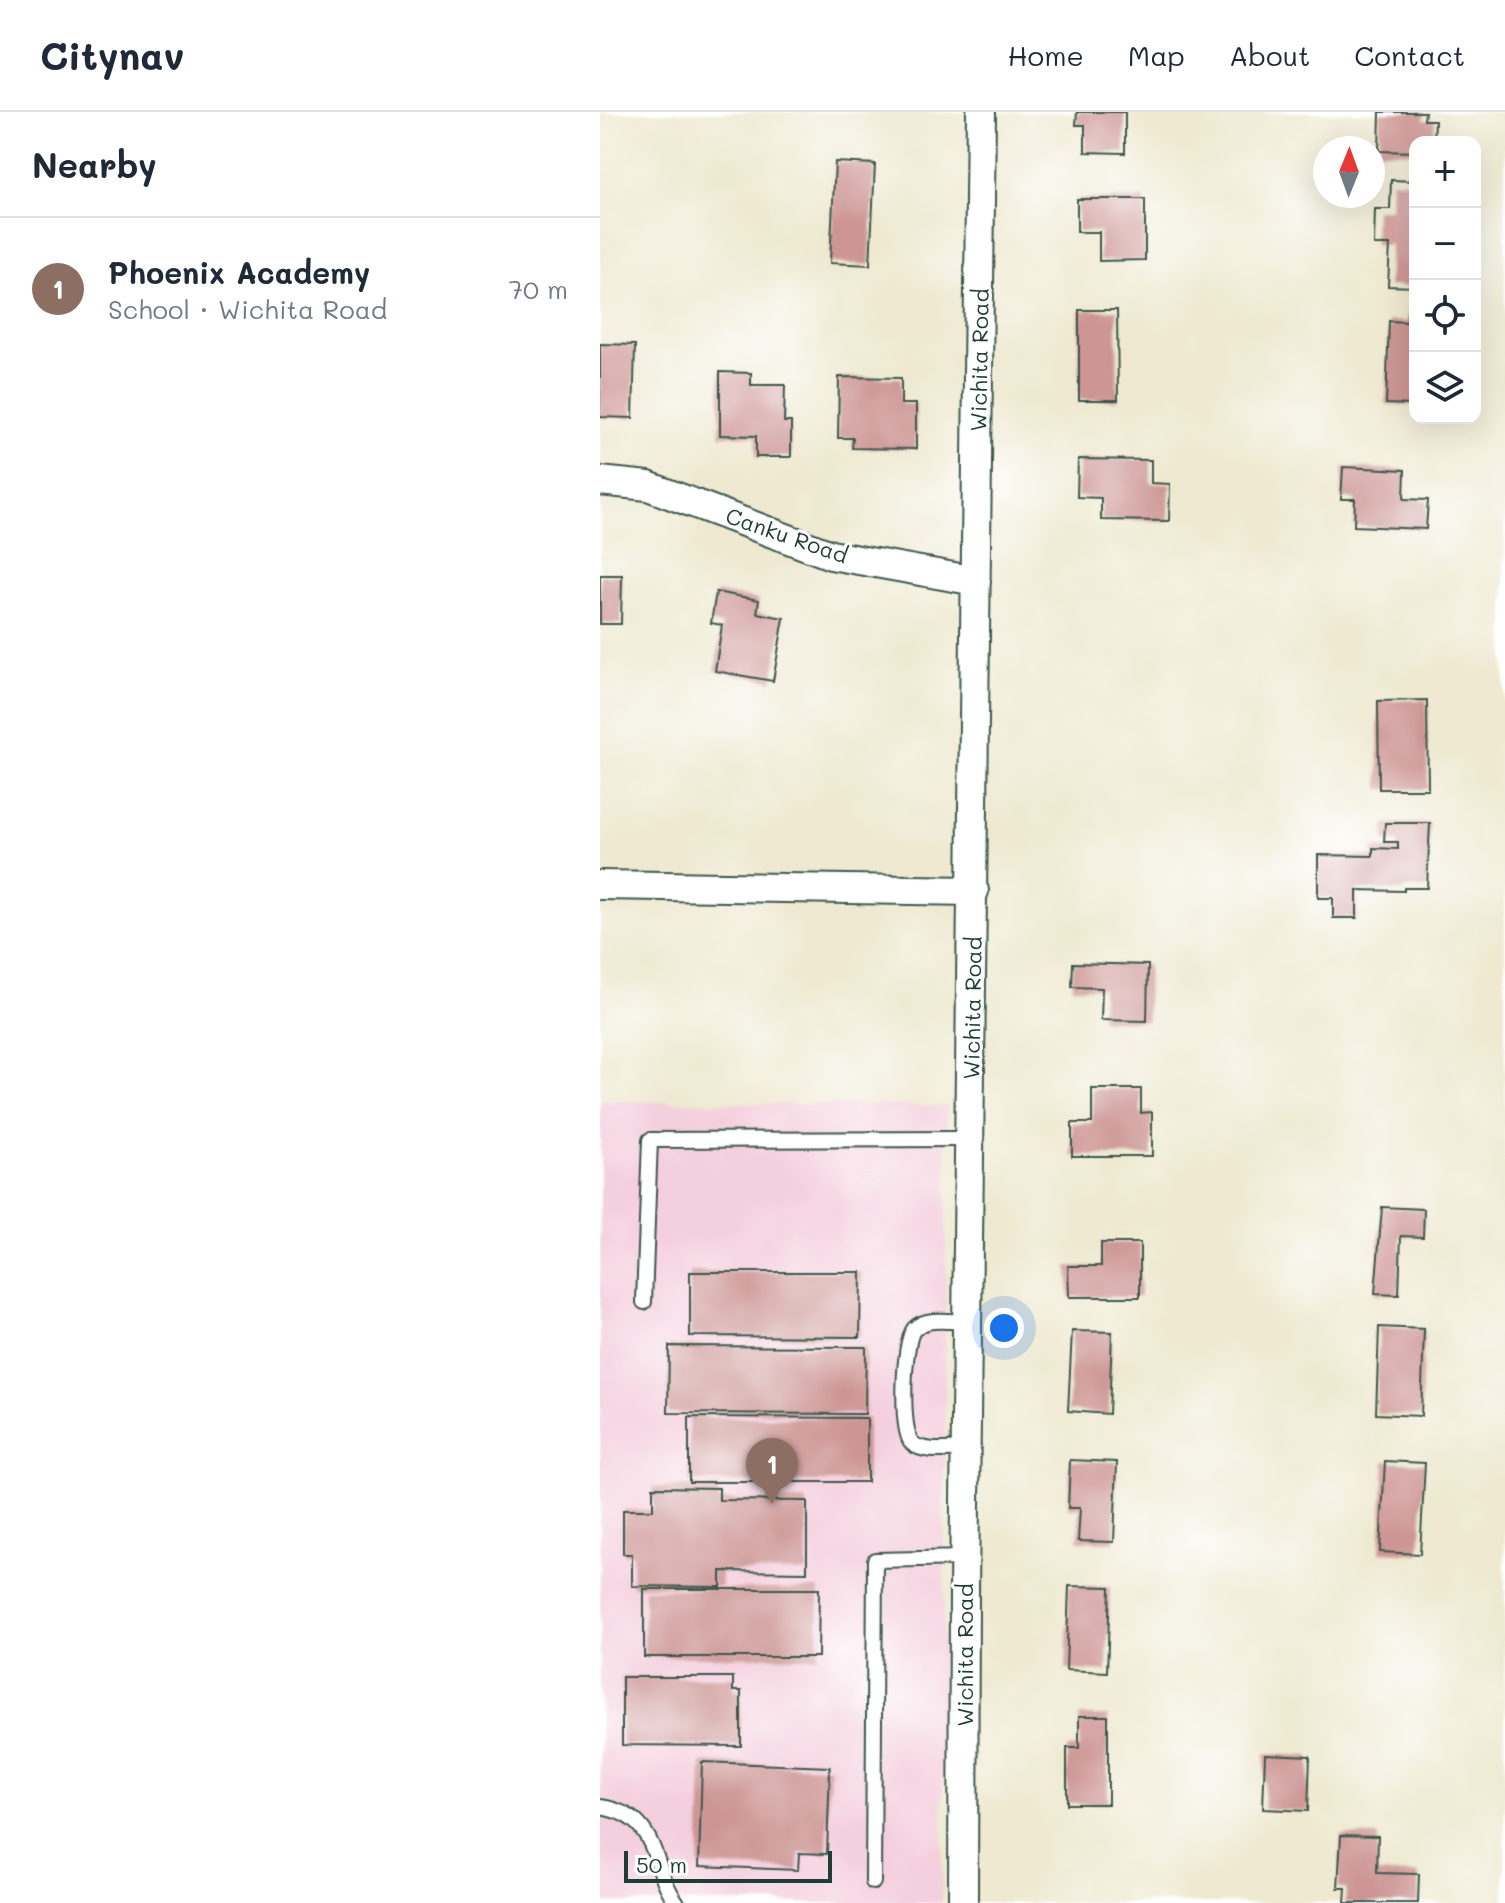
<!DOCTYPE html>
<meta charset="utf-8">
<style>
body{margin:0;font-family:Mali,sans-serif;background:#f6f6f7;color:#1f2937}
.controls{position:absolute;right:24px;top:24px;display:grid;overflow:hidden;border-radius:16px;box-shadow:0 8px 32px #0002}
.controls button{width:72px;height:72px;display:grid;place-items:center;padding:0;border:0;border-bottom:2px solid #e0e1e3;background:#fff;color:#1f2937;font:40px sans-serif}
.compass{position:absolute;left:713px;top:24px;width:72px;height:72px;border-radius:50%;background:#fff;box-shadow:0 8px 32px #0002;rotate:1deg}
.scale{position:absolute;left:24px;bottom:20px;width:208px;box-sizing:border-box;padding-left:8px;border:4px solid #1f3d34;border-top:0;font-size:22px;line-height:28px;white-space:nowrap;color:#1f3d34;-webkit-text-stroke:6px #fff;paint-order:stroke}
.you{position:absolute;left:404px;top:1216px;width:28px;height:28px;margin:-20px;border:6px solid #fff;border-radius:50%;background:#1a73e8;box-shadow:0 0 0 12px #1a73e833}
.badge{display:grid;place-items:center;width:52px;height:52px;border-radius:50%;background:#7c3aed;color:#fff;font-size:26px;font-weight:700}
.pin{position:absolute;translate:-50% -66px;filter:drop-shadow(0 2px 4px #0008)}
.pin::after{content:'';position:absolute;top:42px;width:28px;height:24px;background:inherit;clip-path:polygon(0 0,100% 0,50% 100%)}
.list{margin:0;padding:0;list-style:none}
h2{display:flex;justify-content:space-between;align-items:center;height:104px;margin:0;padding:0 32px;font-size:34px}
h2 small{font-size:26px;font-weight:400;color:#747a83}
.list li{display:grid;grid-template-columns:52px 1fr auto;gap:24px;align-items:center;box-sizing:border-box;height:144px;padding:0 32px;border-top:2px solid #e0e1e3}
.list b{display:block;font-size:30px;white-space:nowrap}
.list p{margin:0;font-size:26px;white-space:nowrap;color:#747a83}
.list em{font-size:26px;font-style:normal;color:#747a83}
.icon{flex:none;width:44px;height:44px;fill:none;stroke:currentColor;stroke-width:2;stroke-linecap:round;stroke-linejoin:round}
.map{position:relative;flex:none;width:905px;height:1791px;overflow:hidden}
header{display:flex;align-items:center;gap:48px;box-sizing:border-box;height:112px;padding:0 40px;background:#fff;border-bottom:2px solid #e0e1e3}
header strong{font-size:38px}
nav{display:flex;gap:44px;margin-inline-start:auto;font-size:28px}
main{display:flex}
aside{flex:1;background:#fff}
.map>svg:first-child{display:block}
.built{fill:#f4cfdd}
.building{fill:#cd9694}
.lines{fill:none;stroke-linecap:round;stroke-linejoin:round}
.service-casing{stroke:#3e574b;stroke-width:18}
.minor-casing{stroke:#3e574b;stroke-width:32}
.service{stroke:#fff;stroke-width:14}
.minor{stroke:#fff;stroke-width:28}
.labels{text-anchor:middle;dominant-baseline:central;stroke-width:6;stroke-linejoin:round;paint-order:stroke}
.street-label{font-size:22px;fill:#1f3d34;stroke:#fff}
</style>
<header>
<strong>Citynav</strong>
<nav><a>Home</a><a>Map</a><a>About</a><a>Contact</a></nav>
</header>
<main>
<aside>
<h2>Nearby<small></small></h2>
<ul class="list">
<li><span class="badge" style="background:#8d6e63">1</span><div><b>Phoenix Academy</b><p>School · Wichita Road</p></div><em>70 m</em></li>
</ul>
</aside>
<div class="map">
<svg width="905" height="1791" viewBox="0 0 905 1791">
<rect width="100%" height="100%" fill="#fff"/>
<filter id="ink" filterUnits="userSpaceOnUse"><feTurbulence type="fractalNoise" baseFrequency=".0125" numOctaves="2"/><feDisplacementMap in="SourceGraphic" scale="16" xChannelSelector="R" yChannelSelector="G"/><feConvolveMatrix kernelMatrix="1 2 1 2 8 2 1 2 1" color-interpolation-filters="sRGB"/></filter>
<filter id="wash" filterUnits="userSpaceOnUse"><feTurbulence type="fractalNoise" baseFrequency=".006" numOctaves="4" result="noise"/><feDisplacementMap in="SourceGraphic" scale="32" xChannelSelector="R" yChannelSelector="G"/><feGaussianBlur stdDeviation="1.8" result="paint"/><feColorMatrix in="noise" values="0 0 0 0 0 0 0 0 0 0 0 0 0 0 0 0 0 1.4 0 .05"/><feComposite in="paint" operator="in"/></filter>
<g filter="url(#wash)">
<rect width="100%" height="100%" fill="#eee9d0"/>
<path class="built" d="M0,989l347,5 -5,797h-342z"/>
<g id="blocks">
<path class="building" d="M477,0h48v41l-40,-1v-27h-9z
M780,0h45l-1,8h11l-1,22h-19v10l-36,-1z
M235,50l40,2 -5,101 -40,-2z
M791,68l24,1v106l-27,-1 2,-41h-16l1,-36h15z
M477,87h68v61l-46,1v-29h-22z
M479,198h38l1,90h-39z
M808,198l7,1v94l-29,-1 3,-83 18,1z
M0,232l35,1 -2,73 -33,-1z
M120,260l31,1v12h34l-1,37h7v35h-35v-21l-36,-1z
M239,265l62,1v26h15v45l-64,-1 1,-10h-15z
M478,347l73,1v23l19,1 -1,37 -68,-1v-22l-24,-1z
M743,355l62,3 -1,29 24,1 -2,29 -72,-3 1,-27h-14z
M0,463h22l-1,49h-21z
M116,480l43,8 -2,13 27,5 -11,63 -58,-10 7,-46 -11,-2z
M827,588l1,89h-49l-1,-88z
M785,711h45l-3,65h-23v3l-47,-1v28h-24v-20h-15v-43l55,1v-8l25,1v-7h-14z
M473,851l75,2 -1,56 -46,-1 1,-32 -30,-1z
M492,977h49v24l11,-1v44h-80v-33h20z
M782,1095l42,2 -1,28 -22,-1 -2,59 -24,-1z
M501,1131h39v54h-71l-1,-31h33z
M90,1160h171l-1,65 -170,-1z
M779,1215l45,2 -3,87 -45,-2z
M472,1219l40,1 -3,82 -41,-3z
M69,1234l197,1 -1,67 -197,-1z
M89,1305l178,1v64h-178z
M470,1348l47,2 -3,80 -36,-1 2,-33h-12z
M785,1349l40,2 -5,91 -40,-2z
M53,1375l66,1v12l88,1v71l-86,-1v16l-89,-1v-32h-9v-44h30z
M469,1474l41,1 -3,85 -41,-2z
M44,1477h175l-1,68h-174z
M22,1565h111v14h8v55l-119,-1z
M479,1604h29v88h-41v-56h12z
M665,1642l45,2 -2,55 -45,-2z
M102,1650l128,5 -3,87 -28,-1 -1,17 -99,-4z
M741,1723l37,1 -1,37 42,1 -1,29h-73l1,-15h-8z"/>
</g>
</g>
<g filter="url(#ink)">
<use href="#blocks" fill-opacity="0" stroke="#3e574b" stroke-width="2"/>
<g class="lines">
<g class="service-casing">
<path id="service" d="M44,1190l6,-162 320,-1
M366,1337c-15,0 -42,5 -54,-6 -12,-12 -9,-101 2,-114 12,-13 39,-7 54,-7
M0,1695c62,9 49,59 77,96
M273,1770l2,-322 90,-2"/>
</g>
<g class="minor-casing">
<path id="minor" d="M0,369l48,5 183,69 145,26
M0,773l374,6
M363,1791l1,-311 17,-1480"/>
</g>
<use href="#service" class="service"/>
<use href="#minor" class="minor"/>
</g>
</g>
<g class="labels">
<g class="street-label">
<text transform="translate(379 248) rotate(-89)">Wichita Road</text>
<text transform="translate(187 423) rotate(19)">Canku Road</text>
<text transform="translate(372 896) rotate(-89)">Wichita Road</text>
<text transform="translate(364 1543) rotate(-90)">Wichita Road</text>
</g>
</g>
</svg>
<div class="controls">
<button>+</button>
<button>−</button>
<button><svg class="icon" aria-label="locate" viewBox="0 0 24 24"><circle cx="12" cy="12" r="6"/><path d="M12 2v4M12 18v4M2 12h4M18 12h4"/></svg></button>
<button><svg class="icon" aria-label="layers" viewBox="0 0 24 24"><path d="M12 4l9 5-9 5-9-5zM3 14l9 5 9-5"/></svg></button>
</div>
<svg class="compass" viewBox="-18 -18 36 36"><path d="M0-13l5 13h-10z" fill="#e53935"/><path d="M0 13l5-13h-10z" fill="#747a83"/></svg>
<div class="scale">50 m</div>
<div class="you"></div>
<div class="pin badge" style="left:172px;top:1392px;background:#8d6e63">1</div>
</div>
</main>
